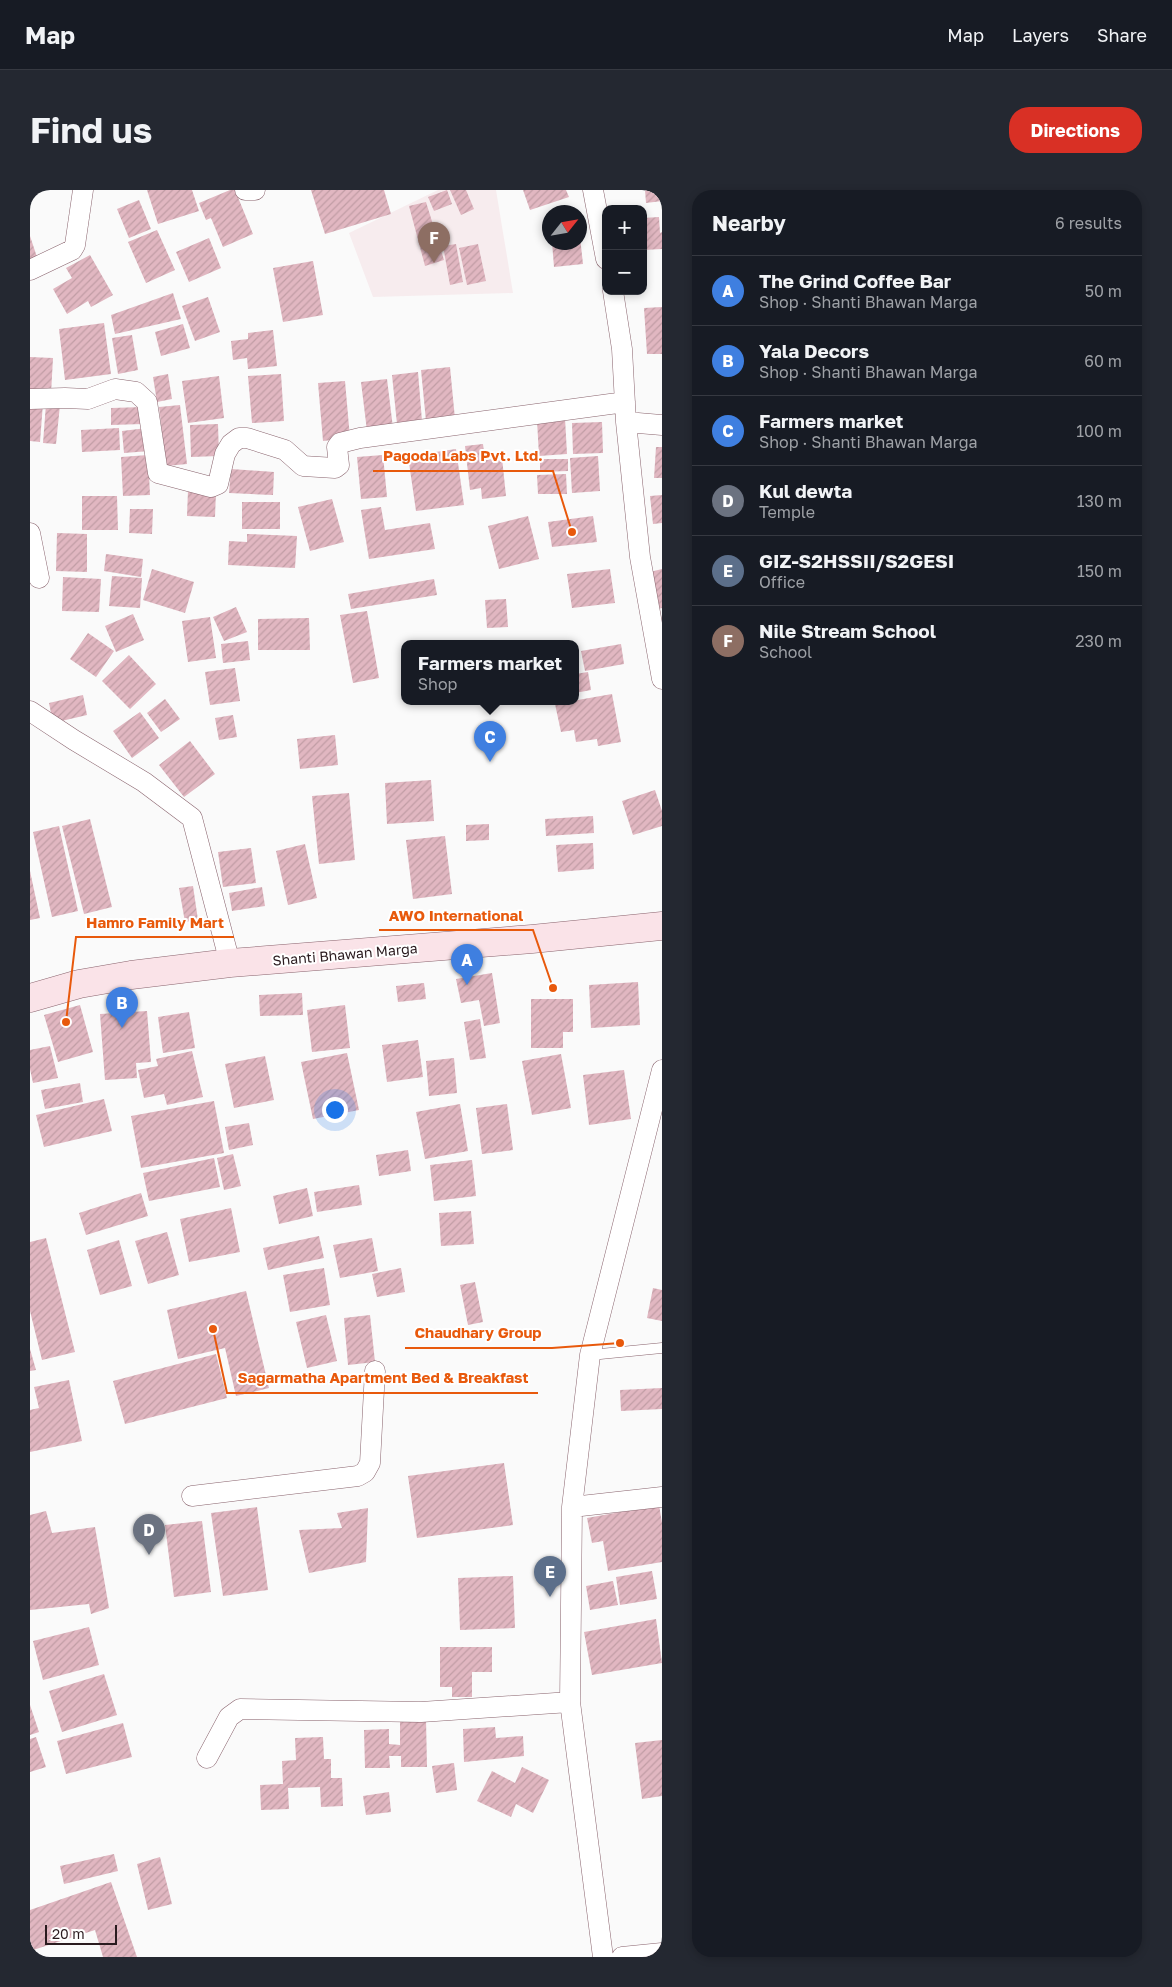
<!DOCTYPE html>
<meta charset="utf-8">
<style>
body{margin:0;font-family:"Golos Text",sans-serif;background:#242831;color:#f1f3f6}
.controls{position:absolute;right:15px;top:15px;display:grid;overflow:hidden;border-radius:10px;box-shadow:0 2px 8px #0003}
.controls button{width:45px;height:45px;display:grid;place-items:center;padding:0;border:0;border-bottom:1px solid #363941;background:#171b24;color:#f1f3f6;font:25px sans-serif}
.compass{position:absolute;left:512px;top:15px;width:45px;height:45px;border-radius:50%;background:#171b24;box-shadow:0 2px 8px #0003;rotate:59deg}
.scale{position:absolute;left:15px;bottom:12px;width:72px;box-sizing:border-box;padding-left:5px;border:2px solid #2a1b1f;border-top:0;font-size:14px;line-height:18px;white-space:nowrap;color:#2a1b1f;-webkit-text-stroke:4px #fff;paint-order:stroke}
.you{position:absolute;left:304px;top:919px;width:18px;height:18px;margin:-12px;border:4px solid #fff;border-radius:50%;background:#1a73e8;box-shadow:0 0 0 8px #1a73e833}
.badge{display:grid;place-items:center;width:32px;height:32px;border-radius:50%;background:#d93025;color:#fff;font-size:16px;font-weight:700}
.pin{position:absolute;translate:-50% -41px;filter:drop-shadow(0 1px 2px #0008)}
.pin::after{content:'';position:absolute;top:26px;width:18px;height:15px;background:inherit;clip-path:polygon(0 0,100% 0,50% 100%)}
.popup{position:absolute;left:371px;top:450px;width:178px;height:65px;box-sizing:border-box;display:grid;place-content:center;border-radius:10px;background:#171b24;filter:drop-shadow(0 1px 4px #0005);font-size:16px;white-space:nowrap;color:#9ea1a6}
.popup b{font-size:19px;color:#f1f3f6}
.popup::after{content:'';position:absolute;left:50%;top:100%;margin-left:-10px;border:10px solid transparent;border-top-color:#171b24}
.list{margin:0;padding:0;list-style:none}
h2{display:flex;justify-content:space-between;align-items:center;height:65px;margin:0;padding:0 20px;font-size:21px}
h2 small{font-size:16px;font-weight:400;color:#9ea1a6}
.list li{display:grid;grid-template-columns:32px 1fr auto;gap:15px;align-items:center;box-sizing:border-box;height:70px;padding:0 20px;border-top:1px solid #363941}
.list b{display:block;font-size:19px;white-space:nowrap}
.list p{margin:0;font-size:16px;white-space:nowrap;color:#9ea1a6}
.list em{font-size:16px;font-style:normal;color:#9ea1a6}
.map{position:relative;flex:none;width:632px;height:1767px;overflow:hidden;border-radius:20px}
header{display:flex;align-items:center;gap:30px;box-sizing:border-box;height:70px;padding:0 25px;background:#171b24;border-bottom:1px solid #363941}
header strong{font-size:24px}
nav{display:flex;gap:28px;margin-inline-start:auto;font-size:18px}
.intro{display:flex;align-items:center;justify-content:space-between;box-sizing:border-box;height:120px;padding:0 30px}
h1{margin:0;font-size:35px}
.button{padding:12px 22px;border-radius:20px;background:#d93025;color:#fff;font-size:18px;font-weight:700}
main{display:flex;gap:30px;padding:0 30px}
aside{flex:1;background:#171b24;border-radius:20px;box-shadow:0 2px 8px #0003}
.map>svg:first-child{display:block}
.built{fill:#f7ecee}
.building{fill:url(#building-hatch)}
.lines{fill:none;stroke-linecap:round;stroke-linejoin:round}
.lane-casing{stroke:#89636d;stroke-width:11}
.street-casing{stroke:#89636d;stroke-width:21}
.secondary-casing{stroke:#89636d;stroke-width:29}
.lane{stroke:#fff;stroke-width:10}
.street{stroke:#fff;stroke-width:20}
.secondary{stroke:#fae3e8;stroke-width:28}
.labels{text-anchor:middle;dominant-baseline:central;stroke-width:4;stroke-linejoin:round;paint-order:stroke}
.street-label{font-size:14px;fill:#2a1b1f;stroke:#fff}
.leader{fill:none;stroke:#e8590c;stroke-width:2}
.callout-dot{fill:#e8590c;stroke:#fff;stroke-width:2}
.callout-label{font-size:15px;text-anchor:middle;font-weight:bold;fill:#e8590c;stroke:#fff;stroke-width:4;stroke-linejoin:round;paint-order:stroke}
</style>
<header>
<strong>Map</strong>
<nav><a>Map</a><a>Layers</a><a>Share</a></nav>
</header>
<div class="intro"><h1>Find us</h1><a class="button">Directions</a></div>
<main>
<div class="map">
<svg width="632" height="1767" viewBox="0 0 632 1767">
<defs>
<pattern id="building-hatch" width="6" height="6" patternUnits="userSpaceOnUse" patternTransform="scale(1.25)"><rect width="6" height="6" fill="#e1b7c1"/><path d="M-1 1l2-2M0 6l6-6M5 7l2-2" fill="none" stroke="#c19da5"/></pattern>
</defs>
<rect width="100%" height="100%" fill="#fafafa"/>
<path class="built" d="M408,0h58l17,103 -140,4 -24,-64z"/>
<path class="building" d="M117,0h45l7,21 -41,13z
M200,0h5l18,44 -30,13 -12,-29 -5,2 -7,-17z
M281,0h73l7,24 -66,20z
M417,0l5,14 -18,7 -6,-14z
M420,0h16l8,19 -13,6z
M493,0h43l3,7 -39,13z
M615,0h17v11l-16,2z
M109,10l12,29 -22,9 -12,-29z
M396,12l18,58 -19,6 -16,-60z
M629,27l1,16 2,-1v17l-19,1v-32z
M127,40l18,40 -29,13 -18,-41z
M0,46l7,21 -7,1z
M550,47l3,27 -29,3 -2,-25h28z
M179,48l12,30 -32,14 -13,-30z
M426,54l7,38 -13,3 -7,-39z
M448,54l8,37 -19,4 -8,-37z
M60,65l23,40 -22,12 -3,-6 -21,13 -14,-25 19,-11 -6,-10z
M283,71l10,54 -40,7 -10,-54z
M143,103l8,26 -66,15 -4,-19z
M178,107l12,35 -25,9 -13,-35z
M632,117v47h-15l-3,-46z
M74,133l7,51 -46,6 -6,-51z
M153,134l7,24 -29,8 -6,-24z
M243,140l4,36 -29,3 -1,-11 -14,2 -2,-19 17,-2v-6z
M102,145l6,35 -20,4 -6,-36z
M0,167l23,1 -2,36 -21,-1z
M420,177l5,52 -29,2 -5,-51z
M388,182l4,49 -25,3 -5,-49z
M138,184l4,25 -15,3 -4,-25z
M251,184l3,47 -32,2 -4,-47z
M189,186l5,42 -36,5 -6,-42z
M357,189l6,49 -26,3 -6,-49z
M315,191l5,57 -27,3 -5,-58z
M0,212l13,1 -3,39 -10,-1z
M16,214l14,1 -4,39 -13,-1z
M150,215l7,59 -21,2 -7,-59z
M113,217v17l-32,1v-17z
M535,228l2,36 -28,2 -2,-36z
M572,232l1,31 -30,1 -1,-31z
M188,234l1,32 -28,1 -1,-32z
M89,238l1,22 -38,2 -1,-22z
M117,238l3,23 -26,2 -2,-22z
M453,254l2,16 17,-2 4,38 -24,3 -1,-11 -11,2 -5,-44z
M626,257h6v31h-8z
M426,259l8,56 -48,6 -8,-55z
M118,265l2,40 -27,1 -2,-39z
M353,265l4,42 -26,2 -4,-42z
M568,266l2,35 -28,2 -2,-35z
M510,269h28v12l-28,1z
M201,279l43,3 -1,23 -44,-2z
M536,284l1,20h-29l-1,-19z
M158,300l28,2 -1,25 -28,-1z
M632,305v28l-9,1 -3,-28z
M52,306h35l1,34h-36z
M302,309l12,43 -34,9 -12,-44z
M212,312h38v27h-38z
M351,317l4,23 45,-7 5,26 -66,10 -8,-49z
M100,319h23l-1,25 -23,-1z
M498,326l11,43 -40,10 -11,-43z
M563,326l4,26 -45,5 -4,-25z
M27,343l30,1v38l-31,-1z
M217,344l50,2 -2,32 -67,-3 1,-24 18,1z
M76,364l37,5 -2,18 -37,-6z
M122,379l42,13 -9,31 -42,-13z
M580,379l5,34 -43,5 -5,-34z
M632,379v39l-7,2 -9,-37z
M82,386l30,2 -2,30 -31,-2z
M33,387l38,2 -2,33 -37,-1z
M404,389l3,16 -86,14 -3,-15z
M476,409l2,28 -21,1 -2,-28z
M206,417l11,25 -23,9 -11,-24z
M337,421l12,67 -26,5 -13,-68z
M103,424l11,26 -28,12 -11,-26z
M180,427l6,41 -28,4 -6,-41z
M279,428l1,32h-52v-31z
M58,443l26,18 -18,26 -26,-18z
M218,451l2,19 -27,3 -2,-19z
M591,454l3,20 -39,7 -4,-20z
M99,465l27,29 -26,25 -28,-28z
M205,478l5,33 -30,4 -5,-33z
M558,482l3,18 -16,3v-19z
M582,504l9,48 -23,4 -1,-7 -21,3 -2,-12 -13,2 -6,-28z
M53,505l4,20 -34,8 -4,-20z
M135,509l15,20 -19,13 -14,-19z
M110,522l19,26 -27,20 -19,-27z
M203,525l4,22 -18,3 -4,-22z
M305,545l3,30 -38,4 -3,-30z
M160,551l25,33 -31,23 -25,-32z
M401,590l3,41 -47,3 -2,-41z
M625,600l7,21v15l-29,9 -11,-34z
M319,603l6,67 -36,4 -7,-68z
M563,626l1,17 -48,3 -1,-17z
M60,629l22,88 -28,7 -22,-88z
M459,634v16l-23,1v-16z
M29,636l19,85 -26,6 -19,-85z
M415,646l7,58 -39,5 -7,-59z
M563,653l1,26 -36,3 -2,-27z
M275,654l12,54 -29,7 -12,-54z
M221,658l5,35 -33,4 -5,-35z
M0,681l10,47 -10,2z
M163,696l5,34 -13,2 -6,-34z
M232,697l3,19 -33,5 -3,-18z
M462,783l8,50 -16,3 -5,-26 -18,3 -5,-24z
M608,792l2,43 -49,3 -2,-43z
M394,793l2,16 -28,3 -2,-16z
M272,803l1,22 -43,1 -1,-21z
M501,809h42v33h-10v16h-32z
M50,815l13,47 -35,10 -14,-47z
M315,815l5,43 -38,4 -5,-42z
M117,821l4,51 -15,1 1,15 -32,2 -5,-66z
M159,822l6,36 -32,5 -5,-36z
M450,829l6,39 -16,2 -6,-38z
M388,850l5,37 -36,5 -5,-37z
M20,856l8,32 -25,5 -3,-14v-19z
M162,861l11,46 -36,8 -3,-11 -20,4 -6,-28 20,-4 -2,-7z
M317,863l12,57 -46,9 -12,-57z
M531,864l10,54 -39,7 -10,-54z
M235,866l9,44 -40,8 -9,-44z
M424,868l3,35 -28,3 -3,-35z
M594,880l7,49 -42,6 -6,-50z
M50,893l3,19 -38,7 -4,-19z
M74,909l8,32 -68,16 -8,-32z
M184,911l10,52 -83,15 -10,-52z
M430,914l8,47 -43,8 -9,-47z
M477,914l6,46 -31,4 -6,-46z
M219,933l4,22 -24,5 -4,-23z
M378,960l3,21 -32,5 -3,-21z
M203,964l8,32 -17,4 -7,-32z
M184,968l6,29 -71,14 -6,-28z
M442,970l4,36 -42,5 -4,-36z
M329,995l3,20 -45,7 -3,-20z
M277,998l6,28 -34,8 -6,-28z
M111,1003l7,23 -62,19 -7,-22z
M201,1018l9,44 -51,10 -9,-43z
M441,1021l3,33 -33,2 -2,-33z
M137,1042l12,43 -31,9 -13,-43z
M289,1046l5,22 -56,12 -5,-22z
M16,1048l29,114 -33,8 -12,-49v-69z
M342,1048l6,33 -38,7 -7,-33z
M89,1050l13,46 -32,9 -13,-45z
M294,1078l6,37 -40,7 -7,-37z
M371,1078l4,24 -28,5 -5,-23z
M445,1092l8,40 -15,3 -8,-40z
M623,1098l9,2v31l-15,-3z
M216,1101l23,97 -33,8 -11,-48 -47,11 -11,-49z
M296,1125l11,46 -30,7 -11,-46z
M340,1125l5,47 -27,3 -4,-47z
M0,1159l6,21 -6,1z
M186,1164l11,44 -102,26 -12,-43z
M39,1190l13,61 -52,11v-42l9,-2 -5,-21z
M632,1198v21l-41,2 -1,-21z
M474,1273l9,62 -96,13 -9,-62z
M629,1315l3,18v39l-54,9 -5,-30 -11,2 -5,-25z
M227,1317l11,83 -45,6 -12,-83z
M338,1318l-2,54 -57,11 -10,-43 43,-2 -5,-15z
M16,1321l6,22 43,-6 14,81 -18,6 -2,-10 -59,6v-95z
M172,1331l9,71 -37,5 -9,-72z
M622,1381l5,28 -37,6 -4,-28z
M483,1386l2,52 -55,2 -2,-52z
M583,1391l5,24 -28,5 -4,-24z
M626,1429l6,44 -70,12 -8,-43z
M59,1437l10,38 -56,15 -10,-39z
M410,1457h52v25h-20v25h-20v-10h-12z
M74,1484l13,41 -55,17 -13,-41z
M0,1515l9,27 -9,3z
M370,1529h26l1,48h-26v-11h-12l1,12h-25l-1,-38 25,-1v15l11,1z
M93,1533l9,34 -66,17 -9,-33z
M465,1537l1,11 27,-2 1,20 -60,6 -1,-33z
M6,1547l10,30 -16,5v-33z
M293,1547l1,22h7v19h11l1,28 -22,1 -1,-20 -32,1 1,21 -28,1 -1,-25 23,-1 -1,-23 14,-1 -1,-22z
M632,1550v56l-20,3 -7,-56z
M424,1573l3,27 -21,3 -4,-27z
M492,1577l27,13 -16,33 -17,-9 -5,13 -34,-16 15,-30 23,12z
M359,1602l2,20 -25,3 -3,-19z
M84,1664l4,17 -54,13 -4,-18z
M130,1667l12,47 -24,6 -11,-46z
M81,1692l26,75h-34l-8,-27 -65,21v-41z"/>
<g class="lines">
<g class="lane-casing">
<path id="lane" d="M560,1165l72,-7"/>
</g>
<g class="street-casing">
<path id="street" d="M215,0h10
M563,0l13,69
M0,80l42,-20 3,-5 8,-55
M583,101l9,58 4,73 14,135 22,122
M0,209l35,-1 23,1 27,-10 21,3 11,10 11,71 53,14 7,-3 7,-30 6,-10 8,-6h8l38,12 18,16 32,2 4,-3 -2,-18 3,-4 20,-5 265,-36
M596,232l36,3
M0,343l9,45
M0,521l44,29 70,42 48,36 38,145
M162,1306l166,-20 7,-4 5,-9 5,-92
M542,1317l90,-10
M177,1568l22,-41 11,-8 181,3 149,-10
M573,1767l-33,-255 2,-195 18,-152 72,-285
M592,1767l40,-4"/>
</g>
<g class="secondary-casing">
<path id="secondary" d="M0,808l49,-14 52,-9 99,-12 302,-24 130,-13"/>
</g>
<use href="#lane" class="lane"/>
<use href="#street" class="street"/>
<use href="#secondary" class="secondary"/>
</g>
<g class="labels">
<g class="street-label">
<text transform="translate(315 764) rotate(-5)">Shanti Bhawan Marga</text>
</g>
</g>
<path class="leader" d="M542 342L523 281H343M523 798L503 740H349M36 832L46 747H204M590 1153L522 1158H375M183 1139L197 1203H508"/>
<g class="callout-dot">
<circle cx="542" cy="342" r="5"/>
<circle cx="523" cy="798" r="5"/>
<circle cx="36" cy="832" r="5"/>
<circle cx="590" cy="1153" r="5"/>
<circle cx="183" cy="1139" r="5"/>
</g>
<g class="callout-label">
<text x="433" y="271">Pagoda Labs Pvt. Ltd.</text>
<text x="426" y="731">AWO International</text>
<text x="125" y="738">Hamro Family Mart</text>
<text x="448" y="1148">Chaudhary Group</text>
<text x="353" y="1193">Sagarmatha Apartment Bed &amp; Breakfast</text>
</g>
</svg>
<div class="controls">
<button>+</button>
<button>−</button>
</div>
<svg class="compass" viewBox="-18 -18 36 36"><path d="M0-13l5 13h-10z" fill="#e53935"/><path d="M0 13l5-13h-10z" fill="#9ea1a6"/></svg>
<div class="scale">20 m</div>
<div class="you"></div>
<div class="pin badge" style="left:437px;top:795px;background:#3f7fe0">A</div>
<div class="pin badge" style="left:92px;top:838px;background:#3f7fe0">B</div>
<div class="pin badge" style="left:460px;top:572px;background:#3f7fe0">C</div>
<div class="popup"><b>Farmers market</b>Shop</div>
<div class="pin badge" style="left:119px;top:1365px;background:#6b7280">D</div>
<div class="pin badge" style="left:520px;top:1407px;background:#5c6f8a">E</div>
<div class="pin badge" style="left:404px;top:73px;background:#8d6e63">F</div>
</div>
<aside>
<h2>Nearby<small>6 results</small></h2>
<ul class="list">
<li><span class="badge" style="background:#3f7fe0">A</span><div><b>The Grind Coffee Bar</b><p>Shop · Shanti Bhawan Marga</p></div><em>50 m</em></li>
<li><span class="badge" style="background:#3f7fe0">B</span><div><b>Yala Decors</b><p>Shop · Shanti Bhawan Marga</p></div><em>60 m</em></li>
<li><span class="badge" style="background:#3f7fe0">C</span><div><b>Farmers market</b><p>Shop · Shanti Bhawan Marga</p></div><em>100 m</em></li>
<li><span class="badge" style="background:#6b7280">D</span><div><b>Kul dewta</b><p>Temple</p></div><em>130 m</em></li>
<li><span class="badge" style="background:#5c6f8a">E</span><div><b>GIZ-S2HSSII/S2GESI</b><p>Office</p></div><em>150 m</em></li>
<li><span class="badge" style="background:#8d6e63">F</span><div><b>Nile Stream School</b><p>School</p></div><em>230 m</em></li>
</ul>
</aside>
</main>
